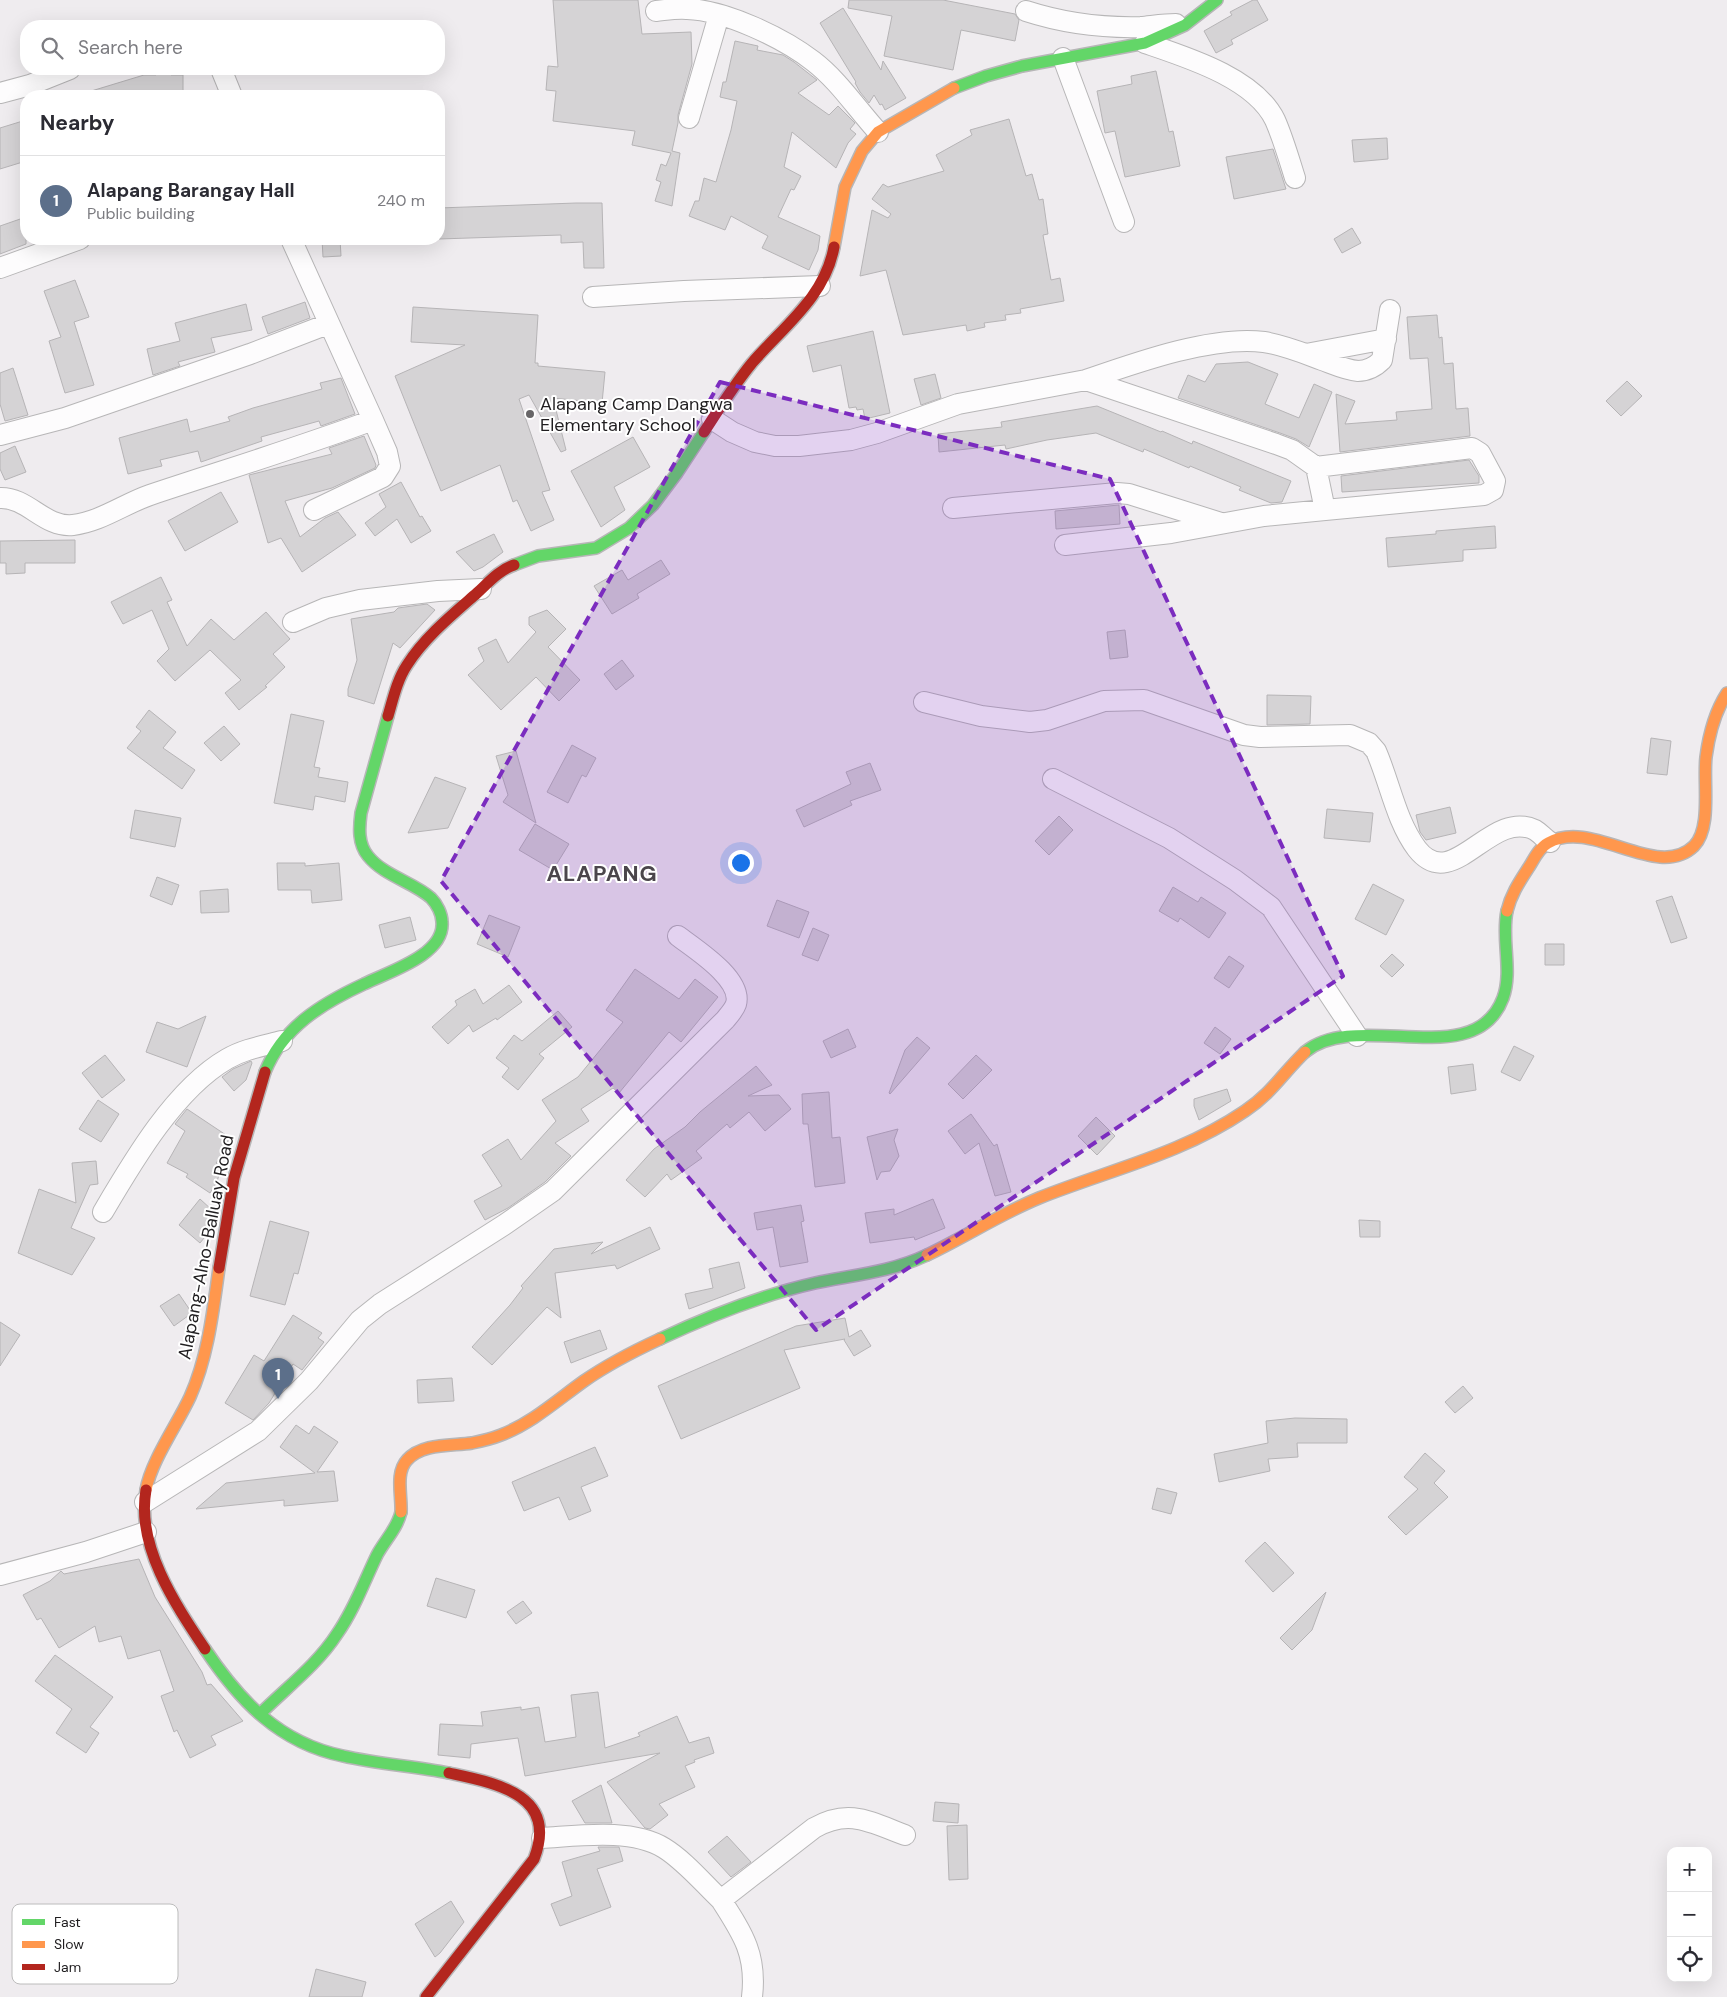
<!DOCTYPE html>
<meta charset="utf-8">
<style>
body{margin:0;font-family:"DM Sans",sans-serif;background:#f7f7f7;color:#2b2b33}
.controls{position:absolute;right:15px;bottom:15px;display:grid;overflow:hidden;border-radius:10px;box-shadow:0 5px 20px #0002}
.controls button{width:45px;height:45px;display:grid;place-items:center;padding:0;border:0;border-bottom:1px solid #e1e1e2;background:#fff;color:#2b2b33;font:25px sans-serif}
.you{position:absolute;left:740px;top:862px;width:18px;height:18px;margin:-12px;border:4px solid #fff;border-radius:50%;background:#1a73e8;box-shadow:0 0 0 8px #1a73e833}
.badge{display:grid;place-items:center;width:32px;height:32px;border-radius:50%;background:#ea580c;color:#fff;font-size:16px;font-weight:700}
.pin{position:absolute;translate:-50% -41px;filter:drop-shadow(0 1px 2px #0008)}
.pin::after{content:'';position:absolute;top:26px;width:18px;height:15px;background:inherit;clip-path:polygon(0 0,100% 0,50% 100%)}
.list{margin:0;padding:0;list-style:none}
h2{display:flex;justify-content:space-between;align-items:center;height:65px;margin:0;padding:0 20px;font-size:21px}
h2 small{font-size:16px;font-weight:400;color:#7c7c81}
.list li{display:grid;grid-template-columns:32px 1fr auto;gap:15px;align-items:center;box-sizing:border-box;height:90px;padding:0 20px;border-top:1px solid #e1e1e2}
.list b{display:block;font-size:19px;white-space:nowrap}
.list p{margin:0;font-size:16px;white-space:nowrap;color:#7c7c81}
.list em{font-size:16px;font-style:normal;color:#7c7c81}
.icon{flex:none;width:28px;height:28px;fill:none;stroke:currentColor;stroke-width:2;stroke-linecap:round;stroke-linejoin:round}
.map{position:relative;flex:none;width:1727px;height:1997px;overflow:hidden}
.search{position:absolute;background:#fff;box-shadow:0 5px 20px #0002;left:20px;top:20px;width:425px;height:55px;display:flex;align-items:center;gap:12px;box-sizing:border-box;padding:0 18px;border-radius:20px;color:#7c7c81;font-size:19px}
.panel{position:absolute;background:#fff;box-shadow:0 5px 20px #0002;left:20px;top:90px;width:425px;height:155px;border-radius:20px}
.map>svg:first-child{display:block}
.building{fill:#d5d3d5;stroke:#b6b4b6}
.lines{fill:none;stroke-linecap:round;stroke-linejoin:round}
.street-casing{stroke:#b7b6b7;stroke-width:22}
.fast-casing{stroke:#b7b6b7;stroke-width:14}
.slow-casing{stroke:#b7b6b7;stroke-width:14}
.jam-casing{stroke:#b7b6b7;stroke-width:14}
.street{stroke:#fdfcfd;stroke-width:20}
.fast{stroke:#63d668;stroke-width:11}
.slow{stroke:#ff974d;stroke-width:11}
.jam{stroke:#b3261e;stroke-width:11}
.marked{fill:#7b2cbf;fill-opacity:0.2;stroke:#7b2cbf;stroke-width:4;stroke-dasharray:10 6;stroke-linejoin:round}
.poi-dot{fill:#686668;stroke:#fff;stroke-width:2}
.labels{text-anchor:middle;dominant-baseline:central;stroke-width:4;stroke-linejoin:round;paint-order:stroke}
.poi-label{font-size:18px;fill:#201e20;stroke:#fff;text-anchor:start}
.street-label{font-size:18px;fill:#201e20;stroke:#fff}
.district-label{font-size:22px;font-weight:bold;letter-spacing:1px;fill:#4b464b;stroke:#fff}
.key{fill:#fff;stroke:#bcbcbc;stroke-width:1}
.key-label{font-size:14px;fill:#201e20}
</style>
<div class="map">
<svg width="1727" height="1997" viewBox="0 0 1727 1997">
<rect width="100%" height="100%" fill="#efecef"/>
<path class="building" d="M553,0h85l4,34 49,-2 1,32 -14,51v8l-6,28 8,2 -8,53 -17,-5 6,-19 -5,-2 5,-16 5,2 5,-13 -39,-8 3,-14 -82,-10 3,-30 -10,-1 2,-24 10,1z
M849,0h94l72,14 4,6 -4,21 -54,-11 -8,40 -69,-14 8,-40 -44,-8z
M1253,0h4l11,20 -37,20 2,4 -17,9 -12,-22 28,-16 -2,-3z
M843,8l38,62 2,-9 23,37 -21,12 -3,-6 -2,1 -6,-10 -5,8 -9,-11 -5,-9 1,-1 -36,-59z
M735,41l23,5 -1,4 26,5 11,7 23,18 -19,13 31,22 9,-9 17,17 -5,6 6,5 -8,9 -12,25 -44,-36 -8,35 17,9 -7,14 -3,-1 -13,28 42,19 -2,14 -9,20 -47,-22 6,-12 -37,-20 -6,14 -36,-14 6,-15h4l5,-23 12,4 15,-52 6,-29 -17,-4 3,-15h3z
M156,69h15v6h12v21h-95v-4l56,-17h12z
M1156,71l13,61 4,-1 7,35 -55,11 -10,-46 -10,2 -8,-42 35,-7 -1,-8z
M1009,119l17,57 6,-2 7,26 4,-1 5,35 -5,1 8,45 9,-2 4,23 -44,8 1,4 -16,2 1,5 -22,3 1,4 -18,4 -1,-6 -63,10 -17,-65 -26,6 12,-66 16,8 3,-4 -19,-15 11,-15 5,3 56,-16 -8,-16 36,-20 -2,-5z
M26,120v41l-26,8v-41z
M1387,138l1,21 -34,3 -2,-22z
M1273,149l13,40 -52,10 -8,-42z
M576,203h26l2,65h-20l-1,-26 -22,1v-8l-122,4v-31z
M26,217v27l-26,10v-28z
M1352,228l9,15 -19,10 -8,-14z
M322,239h18l1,17 -18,1z
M75,280l14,37 -15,5 20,63 -29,8 -16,-52 12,-4 -17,-46z
M305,302l5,16 -42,16 -6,-17z
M246,304l6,26 -41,8 4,14 -37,10 2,4 -27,9 -6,-26 33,-8 -5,-18z
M413,307l125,8 -3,48h3v3l67,6 -3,31 -49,-5 13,52 -5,2 -32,-57 -10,4 31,91 -8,2 12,28 -23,11 -14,-31 -4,2 -13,-37 -59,26 -46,-115 70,-31 -54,-3z
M1437,315l2,23 3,-1 2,27 9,-1 3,46 12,-1 2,28 -130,16 -4,-58 19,7 -10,23 52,-4 -1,-8 36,-3 -4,-51 -18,1 -3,-42z
M873,331l17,82 -25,6 -2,-10 -6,1 -1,-3 -7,1 -8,-43 -28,7 -6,-26z
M1248,362l30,12 -13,30 34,14 15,-34 18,8 -23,55 -13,-8 -16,-6 -102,-35 10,-23 17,7 11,-18z
M13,368l15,47 -23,6 -5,-17v-31z
M935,374l6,24 -20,7 -7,-26z
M341,378l14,36 -34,12 -2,-5 -58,16 1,4 -61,21 -3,-11 -38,9 2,6 -34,8 -9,-36 68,-19 3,13 40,-11 -2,-4 25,-9 69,-19 -2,-6z
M1627,381l15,15 -21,20 -15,-15z
M1097,406l64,26 1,-1 30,13 1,-3 98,40 -9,21 -11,1 -32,-13 2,-3 -51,-21 -1,2 -45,-19 -1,3 -47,-19 -49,7 -41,9 -1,-4 -66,7 -1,-18 64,-7 -1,-5z
M364,436l12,29 -1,3 -43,20 -47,13 15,36 25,-19 13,-6 18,23 -54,37 -21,-34 -13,5 -19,-68 83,-21 -3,-6z
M633,437l17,30 -36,20 11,23 -24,17 -30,-56z
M15,446l11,26 -21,8 -5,-11v-16z
M1469,460l10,16v7l-137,9 -1,-16z
M401,482l19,35 2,-1 9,15 -20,12 -14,-24 -22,17 -10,-13 21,-16 -7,-13z
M221,492l17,30 -53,29 -17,-30z
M1119,505l1,19 -64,5 -1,-18z
M1495,526l1,22 -33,2v11l-75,6 -2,-29 50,-4v-3z
M494,534l9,18 -20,15 -9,4 -18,-19z
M75,540v23h-50v10l-19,1v-11h-6v-22z
M661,560l9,14 -33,20 2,4 -27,16 -18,-28 28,-16 6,10z
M161,577l11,23 -5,2 20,44 24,-27 23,21 32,-28 24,27 -17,15 12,13 -20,19 2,1 -28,23 -14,-17 16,-13 -31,-30 -35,31 -18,-20 12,-12 -17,-39 -29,14 -12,-22z
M427,604l8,6 -35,38 -7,-5 -19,61 -26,-8v-7l9,-29 -6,-41 43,-7 4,-4z
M547,610l19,19 -18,18 32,33 -21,21 -23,-24 -35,33 -33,-35 16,-14 -6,-13 18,-9 12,24 28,-31 -7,-7v-8z
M1125,630l3,27 -18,2 -3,-27z
M622,660l12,16 -18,14 -12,-16z
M1267,695l44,1 -1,28 -43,1z
M149,710l27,22 -13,16 32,22 -13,19 -55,-41 14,-17 -5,-4z
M291,714l33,7 -10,46 6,1 -2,9 30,5 -3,20 -30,-6 -2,14 -39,-7z
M224,726l16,18 -19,17 -17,-18z
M1651,738l20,3 -4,34 -20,-2z
M572,745l24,13 -10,19 -4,-2 -14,28 -21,-11z
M516,751l20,72 -33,-21 5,-7 -12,-39z
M870,763l11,27 -31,11 2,4 -48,22 -8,-17 55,-26 -5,-12z
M435,777l31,11 -18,40 -40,5z
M1450,807l6,26 -30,7 -6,-8 -4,-17z
M1327,809l46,4 -3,29 -46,-4z
M135,810l46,8 -6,29 -45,-9z
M1059,816l14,14 -24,25 -14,-14z
M535,824l34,20 -16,26 -34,-20z
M277,863h28v3l34,-3 3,37 -30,3 -1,-13h-33z
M157,877l22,8 -7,20 -22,-9z
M1373,884l31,16 -18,35 -31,-16z
M1173,887l25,15 3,-5 25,16 -17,25 -29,-20 -2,4 -19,-11z
M228,889l1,23 -28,1 -1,-22z
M1672,896l15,42 -16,5 -15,-42z
M777,900l32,12 -10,26 -32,-12z
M489,915l31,12 -12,30 -31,-13z
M410,917l6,23 -31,8 -6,-23z
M813,928l16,7 -11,26 -16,-6z
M1545,944h19v21h-19z
M1392,954l12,11 -12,12 -12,-11z
M1229,956l15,10 -15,22 -15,-10z
M635,969l44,30 16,-20 23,18 -37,45 -12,-10 -50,61 -6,-5 -32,21 8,12 -34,22 16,13 -26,26 -37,26 -23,12 -11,-19 28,-15 -20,-31 26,-16 13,21 35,-39 -14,-21 36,-23 45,-55 -17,-12z
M509,985l13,17 -25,18 -1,-2 -23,14 -4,-7 -21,19 -16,-17 25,-22 -2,-4 20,-12 8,15z
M558,1011l14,16 -33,27 5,4 -26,32 -16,-13 7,-9 -13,-10 18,-23 8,6z
M206,1016l-19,51 -41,-15 11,-30 21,7z
M1215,1027l16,12 -11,15 -16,-11z
M848,1029l8,18 -25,11 -8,-17z
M917,1037l13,11 -40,46 -1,-1 16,-43z
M1514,1046l20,10 -14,25 -19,-9z
M105,1055l20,25 -23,18 -20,-25z
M976,1055l16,15 -29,29 -15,-15z
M251,1061l1,2 -6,17 -12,11 -12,-14 11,-8z
M1473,1064l3,26 -25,4 -3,-27z
M756,1066l16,19 -24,11 31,-1 12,14 -26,22 -16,-19 -19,16 -3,-4 -31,27 6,7 -31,22 -4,-6 -22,23 -19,-17 28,-31 31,-22 15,-15z
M1227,1089l4,12 -32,19 -5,-14v-7z
M829,1092l3,46 8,-1 5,46 -30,4 -7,-63h-5l-1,-30z
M98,1100l21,14 -18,28 -22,-13z
M187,1109l42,28 -4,15 -9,11 5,4 -4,15 -7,11 -24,-16 2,-3 -21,-11 18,-32 -10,-7z
M971,1114l23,32 3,-2 14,48 -16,4 -16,-53 -14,11 -17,-23z
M1096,1117l19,19 -18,19 -19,-19z
M898,1129l-4,11 5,16 -9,15 -9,1 -4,8 -10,-43z
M96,1161l2,23 -8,1 -19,43 24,10 -23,37 -54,-22 21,-64 37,14 -4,-40z
M200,1199l12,11 -3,22 -9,11 -21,-18z
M933,1199l12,29 -30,12 -1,-3 -44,6 -5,-30 29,-4v6z
M801,1205l3,16 -3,1 7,40 -28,5 -7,-40 -16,3 -3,-17z
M1359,1220l21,1v16h-20z
M270,1221l39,11 -11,42 -4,-1 -9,32 -35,-9z
M650,1227l10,22 -43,20 -2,-4 -60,8 6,45 -14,-11 -55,58 -20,-18 38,-42 13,-17 -2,-2 33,-37 49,-7 -12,12z
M739,1262l6,26 -56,21 -4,-15 28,-6 -4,-19z
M179,1294l13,19 -18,13 -14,-20z
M293,1315l29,18 -4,5 6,4 -22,28 -9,-6 -24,39 -16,17 -28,-17 29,-48 10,6z
M845,1318l4,19 12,-7 10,16 -17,10 -10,-16 1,-1 -61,11 16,38 -119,51 -23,-53 138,-60z
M0,1322l20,13 -20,31z
M600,1330l7,19 -36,14 -7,-21z
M452,1378l2,23 -36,2 -1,-23z
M1463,1386l10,12 -18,15 -10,-11z
M1295,1418l52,1v24h-50l1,14 -30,2 2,12 -51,11 -5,-28 54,-11 -2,-22z
M296,1425l13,9 5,-8 24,16 -21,30 17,-1 4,30 -54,5v-6l-88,9 30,-26 89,-10 -35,-26z
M595,1447l13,29 -27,11 10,24 -22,9 -10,-23 -35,14 -12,-29z
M1425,1453l20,18 -11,12 14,14 -42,38 -18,-18 30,-28 -14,-12z
M1157,1488l20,5 -6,21 -19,-5z
M1265,1542l29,31 -21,19 -28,-31z
M139,1559l16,38 47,75 5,13 4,-1 32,37 -32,15 5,9 -26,13 -13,-28 -3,2 -13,-36 13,-5 -14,-41 -32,9 -7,-23 -22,6 -4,-16 -36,22 -18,-30 -4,2 -14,-25 27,-14 11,-10 3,3z
M436,1578l39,12 -9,28 -39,-12z
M1326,1592l-14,38 -20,20 -12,-12z
M523,1601l9,12 -16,11 -9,-12z
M55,1655l58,42 -23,30 9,6 -13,20 -30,-20 16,-24 -37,-28z
M598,1692l7,56 35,-12 -2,-3 39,-17 12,27 20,-6 5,16 -20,7 1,2 -10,4 10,21 -36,17 9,11 -18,14 -5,-1 -38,-46 53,-29 -135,23 -7,-38 -47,6 -1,14 -32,-3 2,-31 43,2 -2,-14 40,-5v3l18,-3 6,35 31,-5 -5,-42z
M601,1785l11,38h-27l-13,-22z
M935,1802l24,2 -1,19 -25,-2z
M967,1825l1,54 -19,1 -2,-54z
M727,1836l24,26 -20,15 -23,-25z
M598,1847h21l4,14 -26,8 14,38 -51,19 -9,-22 21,-8 -10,-34 38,-11z
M451,1901l13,21 -24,31 -5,4 -20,-33z
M316,1969l50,13 -4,15h-53z"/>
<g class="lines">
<g class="street-casing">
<path id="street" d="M656,11c10,-1 21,-3 31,-2 38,1 96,29 126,52 25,19 44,48 65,71
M1026,11c37,12 76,17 115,16 11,-1 23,-3 35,-3
M1145,43c41,14 110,35 130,77 8,18 14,39 20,58
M1063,58l61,164
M221,69l11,27
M0,93l30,-8 40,-16
M689,118l30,-103
M291,239l82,181 14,32 3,14 -7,11 -69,33
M0,268l80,-29
M593,297l91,-6 136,-5
M1306,354l80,-15
M1086,380c49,-17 127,-45 178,-38 20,3 39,11 58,18 11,4 24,10 36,11 10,0 17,-4 24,-11l8,-50
M712,419l20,13 23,10 20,4h24l52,-6 26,-7 81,-29 128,-24 190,64 16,6 24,17 9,43 -61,6 -93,17 -106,12
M0,435l65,-17 185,-64 78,-30
M1316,467l156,-19 8,5 15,28 -2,9 -9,5 -159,15
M0,498c28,-1 44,30 73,27 27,-3 51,-21 77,-30 75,-25 150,-48 223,-75
M953,508l164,-15 12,1 92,29
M293,622l33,-14 34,-8 78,-9 43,-2
M924,702l57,14 49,6 17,-2 57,-19 40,-1 100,35 16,2 90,-2 19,8 7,8c14,32 20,70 41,98 36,46 73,-41 118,-19 5,3 10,9 15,12
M1053,779l116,59 66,42 36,27 86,129
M103,1212c30,-51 72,-123 124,-153 17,-10 36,-13 55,-18
M145,1502l113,-71 51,-50 51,-61 20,-16 124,-79 49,-34 172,-171c4,-5 9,-10 11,-16 7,-25 -41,-55 -58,-68
M0,1575l86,-23 60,-20
M542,1838c36,-2 89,-10 122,10 21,13 39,35 57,52 22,34 36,55 31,97
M721,1900l93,-72c35,-20 56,-6 91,7"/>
</g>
<g class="fast-casing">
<path id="fast" d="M954,88l32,-12 36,-10 123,-23 40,-18 32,-25
M514,565l24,-9 58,-8 33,-20 24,-23 24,-32 27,-41
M1305,1052c53,-44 170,22 198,-54 10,-27 -2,-59 4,-87
M265,1072c18,-45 56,-68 99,-88 24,-12 81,-29 78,-62 0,-8 -5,-18 -11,-24 -18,-16 -47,-22 -63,-42 -10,-12 -9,-28 -7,-43l27,-97
M660,1339c49,-23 102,-44 155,-56 39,-8 76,-11 112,-28
M205,1649c34,51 74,94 138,107 35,8 70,10 106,17
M260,1714c26,-26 57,-49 77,-80 17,-24 27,-52 40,-79 8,-15 20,-26 24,-43"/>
</g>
<g class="slow-casing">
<path id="slow" d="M834,247l11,-60 17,-36 16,-19 76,-44
M1507,911c4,-17 13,-30 22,-44 5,-8 10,-19 19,-24 44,-26 109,39 146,3 18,-18 9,-64 12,-89 3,-23 8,-44 21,-64
M927,1255c38,-18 73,-41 112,-57 70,-28 143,-44 206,-87 27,-18 38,-38 60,-59
M146,1490c5,-29 31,-65 44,-93 18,-40 23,-86 29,-129
M401,1512c1,-16 -6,-39 6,-52 15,-17 44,-14 65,-17 10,-2 19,-4 29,-8 31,-12 55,-34 83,-54 23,-16 50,-30 76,-42"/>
</g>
<g class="jam-casing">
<path id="jam" d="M704,432c15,-23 30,-47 48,-69 31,-36 73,-66 82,-116
M388,716c5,-17 9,-36 19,-51 18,-28 45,-50 70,-72 11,-10 22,-23 37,-28
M219,1268l15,-90 31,-106
M146,1490c-10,56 29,114 59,159
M426,1997l108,-138c25,-65 -39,-76 -85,-86"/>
</g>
<use href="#street" class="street"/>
<use href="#fast" class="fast"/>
<use href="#slow" class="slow"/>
<use href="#jam" class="jam"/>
</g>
<path class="marked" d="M720,382l390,97 233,497 -527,354 -375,-449z"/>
<circle class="poi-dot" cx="530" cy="414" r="5"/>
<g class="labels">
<g class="poi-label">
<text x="540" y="404">Alapang Camp Dangwa<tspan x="540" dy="21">Elementary School</tspan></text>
</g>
<g class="street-label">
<text transform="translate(206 1247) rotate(-79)">Alapang-Alno-Balluay Road</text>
</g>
<g class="district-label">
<text x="602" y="873">ALAPANG</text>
</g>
</g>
<rect x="12" y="1904" width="166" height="80" rx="8" class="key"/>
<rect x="22" y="1919" width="23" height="6" fill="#63d668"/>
<rect x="22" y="1941" width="23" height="7" fill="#ff974d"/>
<rect x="22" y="1964" width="23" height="6" fill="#b3261e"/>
<g class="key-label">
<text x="54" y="1927">Fast</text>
<text x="54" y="1949">Slow</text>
<text x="54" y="1972">Jam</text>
</g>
</svg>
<div class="controls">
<button>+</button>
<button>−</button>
<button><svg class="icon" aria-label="locate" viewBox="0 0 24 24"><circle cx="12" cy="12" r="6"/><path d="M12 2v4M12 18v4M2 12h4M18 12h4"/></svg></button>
</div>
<div class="you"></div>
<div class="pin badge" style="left:278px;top:1399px;background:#5c6f8a">1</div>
<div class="search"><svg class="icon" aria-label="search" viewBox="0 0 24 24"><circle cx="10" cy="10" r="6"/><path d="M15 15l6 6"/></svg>Search here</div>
<section class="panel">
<h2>Nearby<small></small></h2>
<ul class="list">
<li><span class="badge" style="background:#5c6f8a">1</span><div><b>Alapang Barangay Hall</b><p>Public building</p></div><em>240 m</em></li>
</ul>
</section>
</div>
